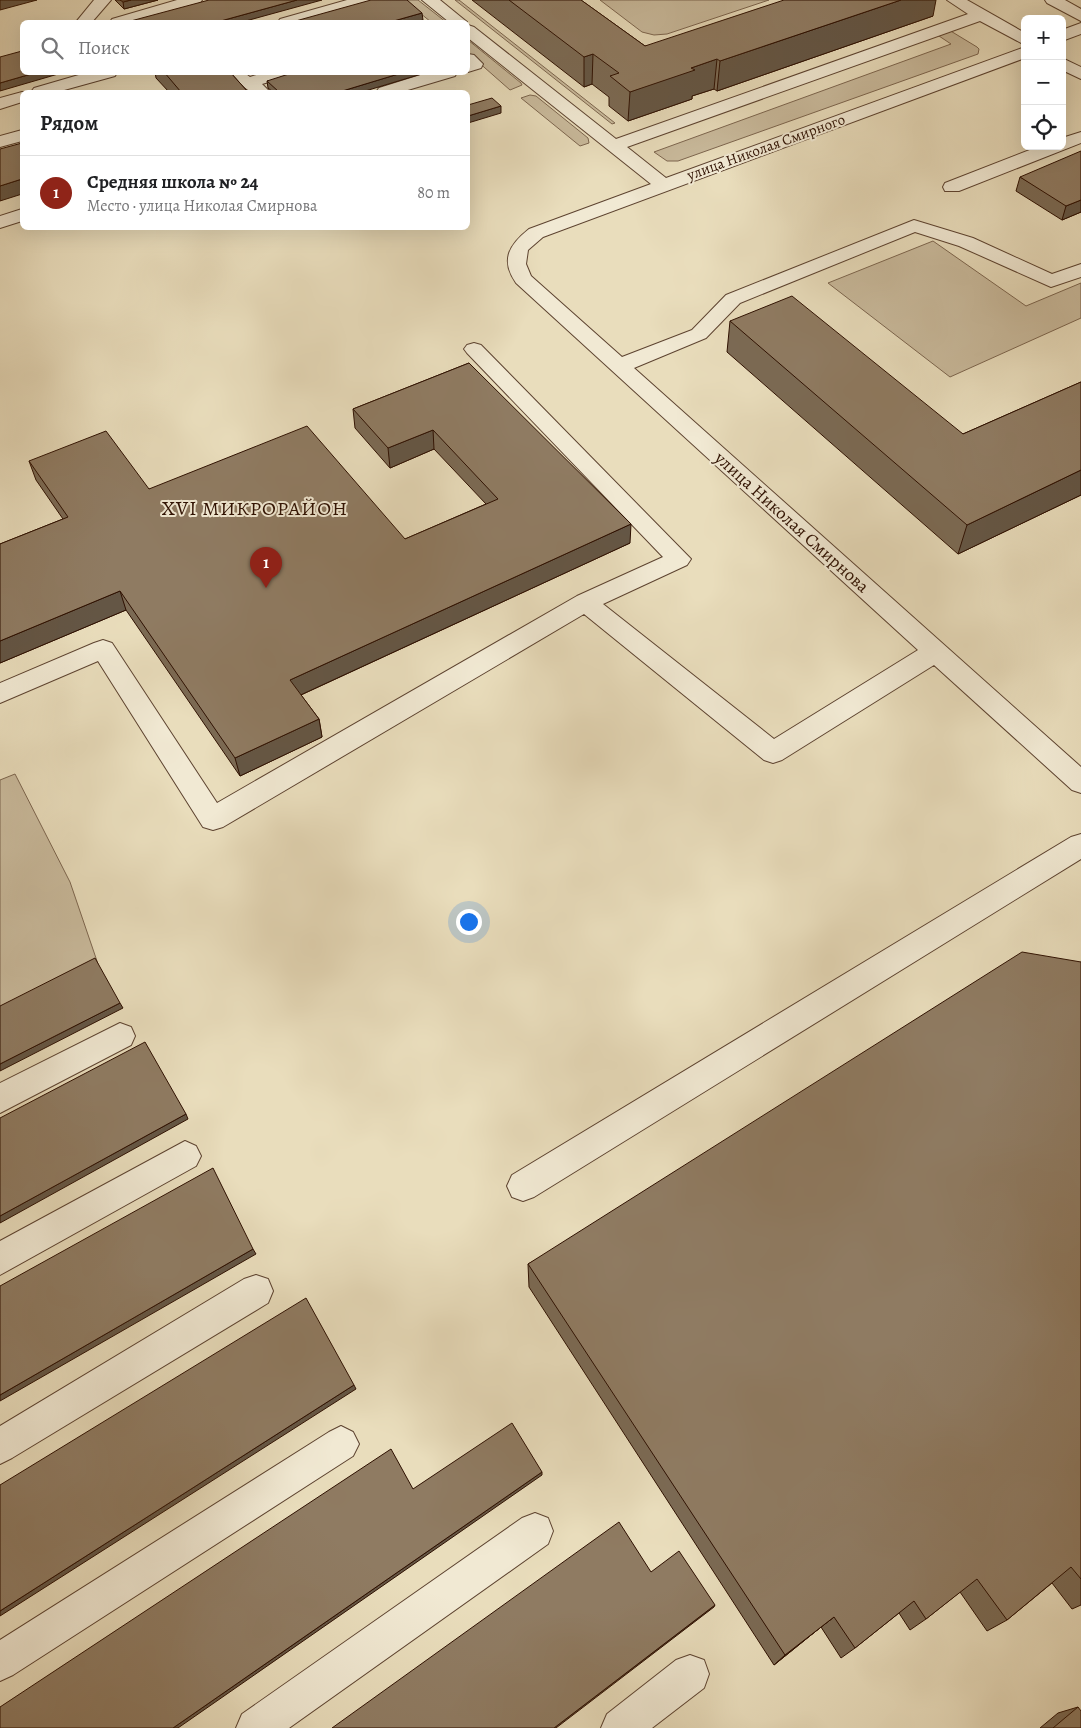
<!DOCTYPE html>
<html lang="ru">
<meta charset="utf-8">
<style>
body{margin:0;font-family:Alegreya,serif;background:#f6f6f6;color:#202124}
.controls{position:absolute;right:15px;top:15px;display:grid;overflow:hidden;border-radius:8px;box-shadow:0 5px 20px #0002}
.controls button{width:45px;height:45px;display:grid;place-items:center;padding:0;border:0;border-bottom:1px solid #e0e0e0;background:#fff;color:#202124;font:25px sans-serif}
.you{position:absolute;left:468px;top:921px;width:18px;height:18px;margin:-12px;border:4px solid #fff;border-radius:50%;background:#1a73e8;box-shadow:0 0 0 8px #1a73e833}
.badge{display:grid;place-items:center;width:32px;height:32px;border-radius:50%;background:#8f2418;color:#fff;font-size:16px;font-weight:700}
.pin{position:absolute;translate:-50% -41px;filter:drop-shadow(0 1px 2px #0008)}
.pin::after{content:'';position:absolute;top:26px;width:18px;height:15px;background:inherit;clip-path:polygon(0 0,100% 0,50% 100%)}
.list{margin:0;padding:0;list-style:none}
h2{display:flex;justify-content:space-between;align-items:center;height:65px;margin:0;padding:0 20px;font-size:21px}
h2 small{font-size:16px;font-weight:400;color:#757577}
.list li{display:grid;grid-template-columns:32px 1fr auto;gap:15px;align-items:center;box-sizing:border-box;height:75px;padding:0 20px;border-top:1px solid #e0e0e0}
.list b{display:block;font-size:19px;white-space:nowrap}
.list p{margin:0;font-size:16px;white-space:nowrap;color:#757577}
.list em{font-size:16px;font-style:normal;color:#757577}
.icon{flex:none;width:28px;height:28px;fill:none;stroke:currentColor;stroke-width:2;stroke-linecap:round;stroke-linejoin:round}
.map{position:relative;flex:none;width:1081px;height:1728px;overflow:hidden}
.search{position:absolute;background:#fff;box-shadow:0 5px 20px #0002;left:20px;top:20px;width:450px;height:55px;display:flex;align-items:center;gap:12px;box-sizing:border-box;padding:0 18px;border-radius:8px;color:#757577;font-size:19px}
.panel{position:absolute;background:#fff;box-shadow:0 5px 20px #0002;left:20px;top:90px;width:450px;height:140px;border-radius:8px}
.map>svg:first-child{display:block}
.green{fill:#c9ba9c;stroke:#7c654e}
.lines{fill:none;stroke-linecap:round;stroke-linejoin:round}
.minor-casing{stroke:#5d4330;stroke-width:2}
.minor{fill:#f1e9d3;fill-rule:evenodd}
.wall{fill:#7b6a54;stroke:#2e1001}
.shaded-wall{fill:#645645;stroke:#2e1001}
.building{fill:#8f7b62;stroke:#2e1001}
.labels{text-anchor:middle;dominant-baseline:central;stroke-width:4;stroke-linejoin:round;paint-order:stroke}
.far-street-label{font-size:15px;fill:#2e1001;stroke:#f1e9d3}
.street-label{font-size:18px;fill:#2e1001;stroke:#f1e9d3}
.quarter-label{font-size:20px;letter-spacing:1px;fill:#2e1001;stroke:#f1e9d3}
</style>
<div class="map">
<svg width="1081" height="1728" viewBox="0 0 1081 1728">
<rect width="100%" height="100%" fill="#e9ddbc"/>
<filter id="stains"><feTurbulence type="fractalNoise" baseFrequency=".004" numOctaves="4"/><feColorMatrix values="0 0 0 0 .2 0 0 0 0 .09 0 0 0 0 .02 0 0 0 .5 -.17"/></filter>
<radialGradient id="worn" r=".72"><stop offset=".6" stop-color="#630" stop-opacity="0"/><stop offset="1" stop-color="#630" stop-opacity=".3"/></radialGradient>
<path class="green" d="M404,0h14l28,22h-15z
M455,0h4l156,123 -3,1z
M600,0h169l-102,34 -13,1 -12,-3z
M949,30l28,17 2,2 -1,5 -300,107h-11l-13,-9 297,-108 -15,-10z
M468,40l53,43 1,2 -12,5 -42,-37z
M530,95l6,1 52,42 1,5 -9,3 -59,-48z
M933,241l93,65 55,-23v35l-131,59 -122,-94z
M15,774l55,108 28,82 -98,49v-233z"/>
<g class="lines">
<g class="minor-casing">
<path id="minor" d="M94,0h17l-19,22h-16z
M177,0h25l-2,3 -66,19h-24l2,-3z
M347,0h26l-2,3 -69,19h-24l2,-3z
M422,0h18l27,22h-18z
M947,0h20l58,33v12l-45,-24 -353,126 39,31 359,-131v11l-482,179 -15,13 -2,14 5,12 91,81 70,-27 34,-35 188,-75 59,18 79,36 29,-10v13l-30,10 -92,-41 -44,-14 -175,71 -34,35 -72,30 447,399v26l-9,-3 -138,-125 -152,95 -9,3 -9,-3 -180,-146 -361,213 -10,3 -10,-3 -105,-166 -98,42v-20l94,-40 9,-3 9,3 105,160 360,-207 86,-39 -196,-204 -3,-4 3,-4 7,-2 7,2 210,214 -4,6 -84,39 171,135 144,-89 -402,-367c-16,-23 -7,-38 13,-54l122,-45 -183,-146v-13l6,2 142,112 352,-125z
M1045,0h20l16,9v12l-34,-18z
M1081,23v11l-19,7v-11z
M468,54l6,1 9,9 -2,4 -13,4z
M1062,58l19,9v12l-19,-9z
M89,72h28l-2,4 -58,16h-26l3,-4z
M222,72h21l7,5 15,-5h27l-2,4 -28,8 8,8h-19z
M430,72h27l-2,4 -54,16h-25l3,-4z
M22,92h3h-3v10l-22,7v-11z
M22,130v11l-22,6v-11z
M1081,132v11l-122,48h-14l-2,-4 2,-4 95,-37h22v-8z
M22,209v12l-22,7v-12z
M1081,834v25l-547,338 -11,4 -11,-4 -5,-11 5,-11 559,-338z
M120,1023l11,4 4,9 -4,9 -131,68v-30z
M185,1141l11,5 5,10 -5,10 -196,109v-34z
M256,1275l12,4 5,12 -5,12 -256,155 -12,6v-38l244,-147z
M341,1426l12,6 6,12 -6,12 -340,219 -13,6v-41l329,-208z
M535,1513l13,5 5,13 -5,13 -259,184h-53l6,-14 280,-196z
M690,1655l14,5 5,14 -5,14 -52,40h-51l6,-14 69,-54z"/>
</g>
<use href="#minor" class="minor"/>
</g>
<path class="wall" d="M115,0h43l-34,9z
M472,0h109l64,46 288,-30 -216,75 -3,-2 -22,7v3l-64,22 -19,-15v-9l-17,-13 -8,3z
M155,72h75l18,20h-79l-13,-14z
M267,81l95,11h-89l-5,-4z
M1020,177l61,35 -19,8 -46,-29z
M730,321l233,113 118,-52v113l-123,59 -231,-202z
M469,363l161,180 -329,152 18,24 3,18 -82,39 -114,-166 -126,53v-119l63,-25 -27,-39 -7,-19 120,28 256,50 81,-35 -52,-55 -44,19 -35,-40 -2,-19z
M1081,962v643l-9,4 -20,-26 -45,37 -20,11 -27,-39 -34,27 -16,11 -11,-17 -44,35 -14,10 -20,-31 -47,38 -245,-378 -1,-23z
M1078,1707l3,21h-41l18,-15z"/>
<path class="shaded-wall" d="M0,0h37l-37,10z
M131,0h27l-34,9 -1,-7z
M297,0h25l-80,22h-25z
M901,0h35l-3,16 -216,75 3,-30z
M422,13l1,7 -9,2h-24z
M593,54l-1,30 -8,3v-30z
M717,59l-3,30 -22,7v3l-64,22 2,-29 61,-24z
M38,72h27l-65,19v-8z
M405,72h23l-66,20h-23z
M501,106v7l-33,10v-7z
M22,179v15l-22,7v-15z
M1081,200v12l-19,8 4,-14z
M433,430l1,19 -44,19 -2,-20z
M1081,470v25l-123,59 9,-29z
M631,524l-1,19 -336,155 -4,-18z
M120,591l6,19 -126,53v-22z
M319,719l3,18 -82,39 -5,-18z
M120,1003l3,5 -123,63v-7z
M186,1114l2,5 -188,104v-7z
M253,1249l3,5 -256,147v-6z
M354,1385l2,4 -356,227v-5z
M542,1472v3l-364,253h-5z
M715,1605l-1,2 -158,121h-2z
M834,1617l-13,10 -47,38 11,-10z"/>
<path class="building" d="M120,0h11l-8,2z
M209,0h88l-80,22h-90z
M371,0h36l15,13 -32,9h-98z
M509,0h72l64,46 139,-46h117l-181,61 -3,-2 -26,9 4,2 -65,22 -20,-16 9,-3 -26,-19 -9,3z
M22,51v21h16l-38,11v-26z
M164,72h66l18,20h-67z
M295,72h110l-66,20h-60l-12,-11z
M492,98l9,8 -33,10v-11z
M22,143v36l-22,7v-37z
M1081,151v49l-15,6 -46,-29z
M792,296l171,138 118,-52v88l-114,55 -237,-204z
M469,363l162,161 -341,156 29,39 -84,39 -115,-167 -120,50v-97l68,-27 -39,-56 77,-30 43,58 158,-63 98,113 93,-40 -65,-69 -45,18 -35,-39z
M1022,952l59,10v617l-10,-12 -64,53 -30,-41 -51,40 -12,-18 -59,47 -21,-31 -49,38 -257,-391z
M95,958l25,45 -120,61v-58z
M145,1042l41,72 -186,102v-98z
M213,1168l40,81 -253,146v-109z
M306,1298l48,87 -354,226v-126z
M512,1423l30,49 -369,256h-173v-21l391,-258 22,40z
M619,1522l32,50 28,-21 36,54 -161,123h-222z
M1078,1707l3,4v17h-28z"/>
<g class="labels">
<g class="far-street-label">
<text transform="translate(766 147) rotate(-20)">улица Николая Смирного</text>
</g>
<g class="street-label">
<text transform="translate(792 522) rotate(42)">улица Николая Смирнова</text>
</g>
<g class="quarter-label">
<text x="255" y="508">XVI МИКРОРАЙОН</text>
</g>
</g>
<rect width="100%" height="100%" filter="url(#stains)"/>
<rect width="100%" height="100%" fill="url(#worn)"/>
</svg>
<div class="controls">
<button>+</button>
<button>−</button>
<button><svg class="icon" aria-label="locate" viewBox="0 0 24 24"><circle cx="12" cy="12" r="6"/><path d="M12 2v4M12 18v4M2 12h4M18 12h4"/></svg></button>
</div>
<div class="you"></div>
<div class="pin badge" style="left:266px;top:588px">1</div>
<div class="search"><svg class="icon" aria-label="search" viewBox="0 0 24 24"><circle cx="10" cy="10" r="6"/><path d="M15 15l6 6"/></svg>Поиск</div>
<section class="panel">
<h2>Рядом<small></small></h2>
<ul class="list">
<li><span class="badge">1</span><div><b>Средняя школа № 24</b><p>Место · улица Николая Смирнова</p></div><em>80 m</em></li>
</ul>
</section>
</div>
